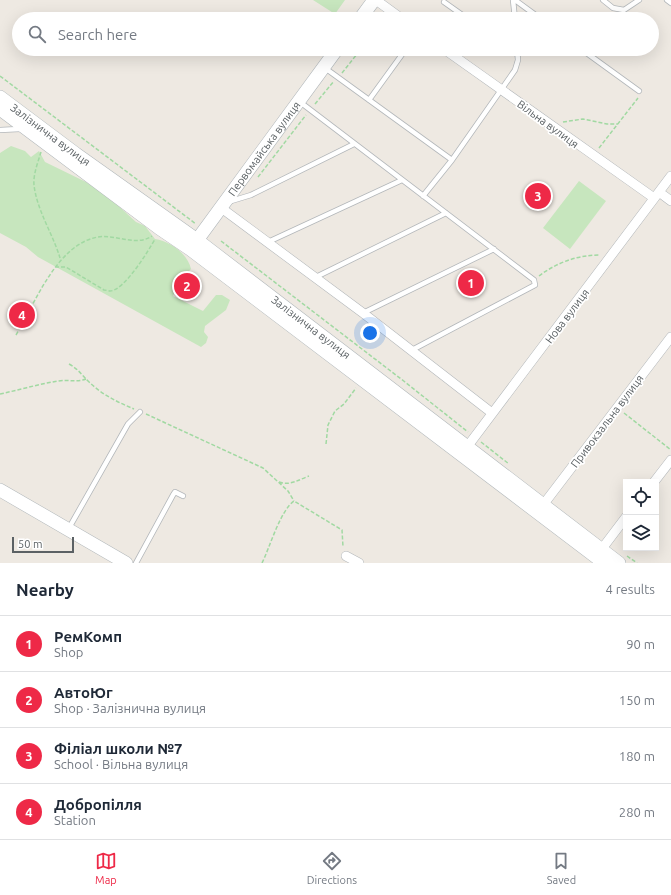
<!DOCTYPE html>
<meta charset="utf-8">
<style>
body{margin:0;font-family:Ubuntu,sans-serif;background:#f6f6f7;color:#1f2937}
.controls{position:absolute;right:12px;bottom:12px;display:grid;overflow:hidden;border-radius:0px;box-shadow:0 4px 16px #0002}
.controls button{width:36px;height:36px;display:grid;place-items:center;padding:0;border:0;border-bottom:1px solid #e0e1e3;background:#fff;color:#1f2937;font:20px sans-serif}
.scale{position:absolute;left:12px;bottom:10px;width:62px;box-sizing:border-box;padding-left:4px;border:2px solid #5b6164;border-top:0;font-size:11px;line-height:14px;white-space:nowrap;color:#5b6164;-webkit-text-stroke:3px #fff;paint-order:stroke}
.you{position:absolute;left:370px;top:333px;width:14px;height:14px;margin:-10px;border:3px solid #fff;border-radius:50%;background:#1a73e8;box-shadow:0 0 0 6px #1a73e833}
.badge{display:grid;place-items:center;width:26px;height:26px;border-radius:50%;background:#ee2947;color:#fff;font-size:13px;font-weight:700}
.pin{position:absolute;translate:-50% -50%;border:2px solid #fff;box-shadow:0 1px 4px #0006}
.list{margin:0;padding:0;list-style:none}
h2{display:flex;justify-content:space-between;align-items:center;height:52px;margin:0;padding:0 16px;font-size:17px}
h2 small{font-size:13px;font-weight:400;color:#747a83}
.list li{display:grid;grid-template-columns:26px 1fr auto;gap:12px;align-items:center;box-sizing:border-box;height:56px;padding:0 16px;border-top:1px solid #e0e1e3}
.list b{display:block;font-size:15px;white-space:nowrap}
.list p{margin:0;font-size:13px;white-space:nowrap;color:#747a83}
.list em{font-size:13px;font-style:normal;color:#747a83}
.icon{flex:none;width:22px;height:22px;fill:none;stroke:currentColor;stroke-width:2;stroke-linecap:round;stroke-linejoin:round}
.map{position:relative;flex:none;width:671px;height:563px;overflow:hidden}
.search{position:absolute;background:#fff;box-shadow:0 4px 16px #0002;left:12px;right:12px;top:12px;height:44px;display:flex;align-items:center;gap:10px;box-sizing:border-box;padding:0 14px;border-radius:22px;color:#747a83;font-size:15px}
.sheet{height:276px;background:#fff}
nav{display:flex;justify-content:space-around;align-items:center;box-sizing:border-box;height:56px;border-top:1px solid #e0e1e3;background:#fff;font-size:11px;color:#747a83}
nav a{display:grid;justify-items:center;gap:2px}
nav .on{color:#ee2947}
.map>svg:first-child{display:block}
.green{fill:#c7e6be}
.lines{fill:none;stroke-linecap:round;stroke-linejoin:round}
.lane-casing{stroke:#b3b7ba;stroke-width:6}
.street-casing{stroke:#b3b7ba;stroke-width:10}
.secondary-casing{stroke:#b2b8bb;stroke-width:14}
.path{stroke:#a1d9a2;stroke-width:1.5;stroke-dasharray:4 2;stroke-linecap:butt}
.lane{stroke:#fff;stroke-width:4.5}
.street{stroke:#fff;stroke-width:9}
.secondary{stroke:#fff;stroke-width:13}
.labels{text-anchor:middle;dominant-baseline:central;stroke-width:3.5;stroke-linejoin:round;paint-order:stroke}
.street-label{font-size:11px;fill:#5b6164;stroke:#fff}
</style>
<div class="map">
<svg width="671" height="563" viewBox="0 0 671 563">
<rect width="100%" height="100%" fill="#eee9e2"/>
<path class="green" d="M313,0h32l-10,14z
M11,146l14,5 6,6 8,-6 6,11 41,20 25,17 25,23 9,4 10,13c15,2 33,15 36,30l-11,11 -7,16 30,15 13,-16h6l8,5 -4,10 -21,16 -1,6 4,5 -2,6 -5,4 -163,-90 -12,-10 -26,-14v-80z
M579,181l27,20 -36,48 -27,-21z"/>
<g class="lines">
<g class="lane-casing">
<path id="lane" d="M513,0l2,19
M515,0l26,19
M603,0l10,8 11,2 15,-10
M667,0l4,3
M444,2l24,17
M509,49l9,6
M581,49l58,42
M325,68l127,92
M369,100l37,-51
M300,102l234,178 1,5 -123,65
M0,130l20,-1
M423,196l29,-36 63,-90 3,-10 -1,-11
M228,202l23,-7 103,-51
M268,242l134,-62
M316,277l130,-64
M363,313l131,-64
M69,528l59,-104 12,-12
M136,563l37,-68 2,-3 8,4"/>
</g>
<g class="street-casing">
<path id="street" d="M376,0l26,19
M444,49l210,149
M659,192l12,9
M220,207l143,106 129,100
M464,451l207,-275
M654,482l17,-22
M543,505l128,-168
M601,550l25,-33
M346,556l13,7"/>
</g>
<g class="secondary-casing">
<g id="secondary">
<path d="M360,19l14,-19"/>
<path id="s1" d="M0,97l76,57 121,86 422,323"/>
<path d="M0,109l159,119 31,21 414,314"/>
<path id="s2" d="M192,247l145,-198"/>
<path d="M0,490l126,73"/>
</g>
</g>
<path class="path" d="M342,73l19,-24
M0,76l196,148
M315,104l19,-23
M563,122l20,-3 24,5h11
M599,148l39,-50
M41,152c-3,10 -8,23 -7,33 3,26 19,49 26,73
M258,177l48,-62
M221,241l184,141 63,50
M55,267h11l38,23c2,0 4,1 6,1 14,0 39,-41 45,-52
M539,276c17,-13 38,-21 61,-21
M16,335c19,-32 41,-91 82,-98 18,-3 38,10 54,-1
M69,364c9,5 12,10 19,17 13,13 29,21 46,28
M0,394c19,-4 39,-10 58,-13 11,-2 17,2 28,-2
M624,413l47,37
M146,414l117,54 25,23 6,10
M481,442l28,22
M326,444l2,-19 7,-14 9,-7 12,-16
M279,482c11,4 19,-2 30,-6
M627,556l10,7
M262,563c8,-16 18,-52 32,-62l48,29 1,17"/>
<use href="#lane" class="lane"/>
<use href="#street" class="street"/>
<use href="#secondary" class="secondary"/>
</g>
<g class="labels">
<g class="street-label">
<text transform="translate(548 124) rotate(36)">Вільна вулиця</text>
<text stroke="none"><textPath href="#s1" startOffset="63">Залізнична вулиця</textPath></text>
<text stroke="none"><textPath href="#s2" startOffset="122">Первомайська вулиця</textPath></text>
<text transform="translate(567 316) rotate(-53)">Нова вулиця</text>
<text stroke="none"><textPath href="#s1" startOffset="387">Залізнична вулиця</textPath></text>
<text transform="translate(607 421) rotate(-53)">Привокзальна вулиця</text>
</g>
</g>
</svg>
<div class="controls">
<button><svg class="icon" aria-label="locate" viewBox="0 0 24 24"><circle cx="12" cy="12" r="6"/><path d="M12 2v4M12 18v4M2 12h4M18 12h4"/></svg></button>
<button><svg class="icon" aria-label="layers" viewBox="0 0 24 24"><path d="M12 4l9 5-9 5-9-5zM3 14l9 5 9-5"/></svg></button>
</div>
<div class="scale">50 m</div>
<div class="you"></div>
<div class="pin badge" style="left:471px;top:283px">1</div>
<div class="pin badge" style="left:187px;top:286px">2</div>
<div class="pin badge" style="left:538px;top:196px">3</div>
<div class="pin badge" style="left:22px;top:315px">4</div>
<div class="search"><svg class="icon" aria-label="search" viewBox="0 0 24 24"><circle cx="10" cy="10" r="6"/><path d="M15 15l6 6"/></svg>Search here</div>
</div>
<section class="sheet">
<h2>Nearby<small>4 results</small></h2>
<ul class="list">
<li><span class="badge">1</span><div><b>РемКомп</b><p>Shop</p></div><em>90 m</em></li>
<li><span class="badge">2</span><div><b>АвтоЮг</b><p>Shop · Залізнична вулиця</p></div><em>150 m</em></li>
<li><span class="badge">3</span><div><b>Філіал школи №7</b><p>School · Вільна вулиця</p></div><em>180 m</em></li>
<li><span class="badge">4</span><div><b>Добропілля</b><p>Station</p></div><em>280 m</em></li>
</ul>
</section>
<nav>
<a class="on"><svg class="icon" aria-label="map" viewBox="0 0 24 24"><path d="M3 6l6-2 6 2 6-2v14l-6 2-6-2-6 2zM9 4v14M15 6v14"/></svg>Map</a>
<a><svg class="icon" aria-label="directions" viewBox="0 0 24 24"><path d="M12 3l9 9-9 9-9-9zM9 14v-3h6M13 9l2 2-2 2"/></svg>Directions</a>
<a><svg class="icon" aria-label="saved" viewBox="0 0 24 24"><path d="M7 4h10v16l-5-4-5 4z"/></svg>Saved</a>
</nav>
